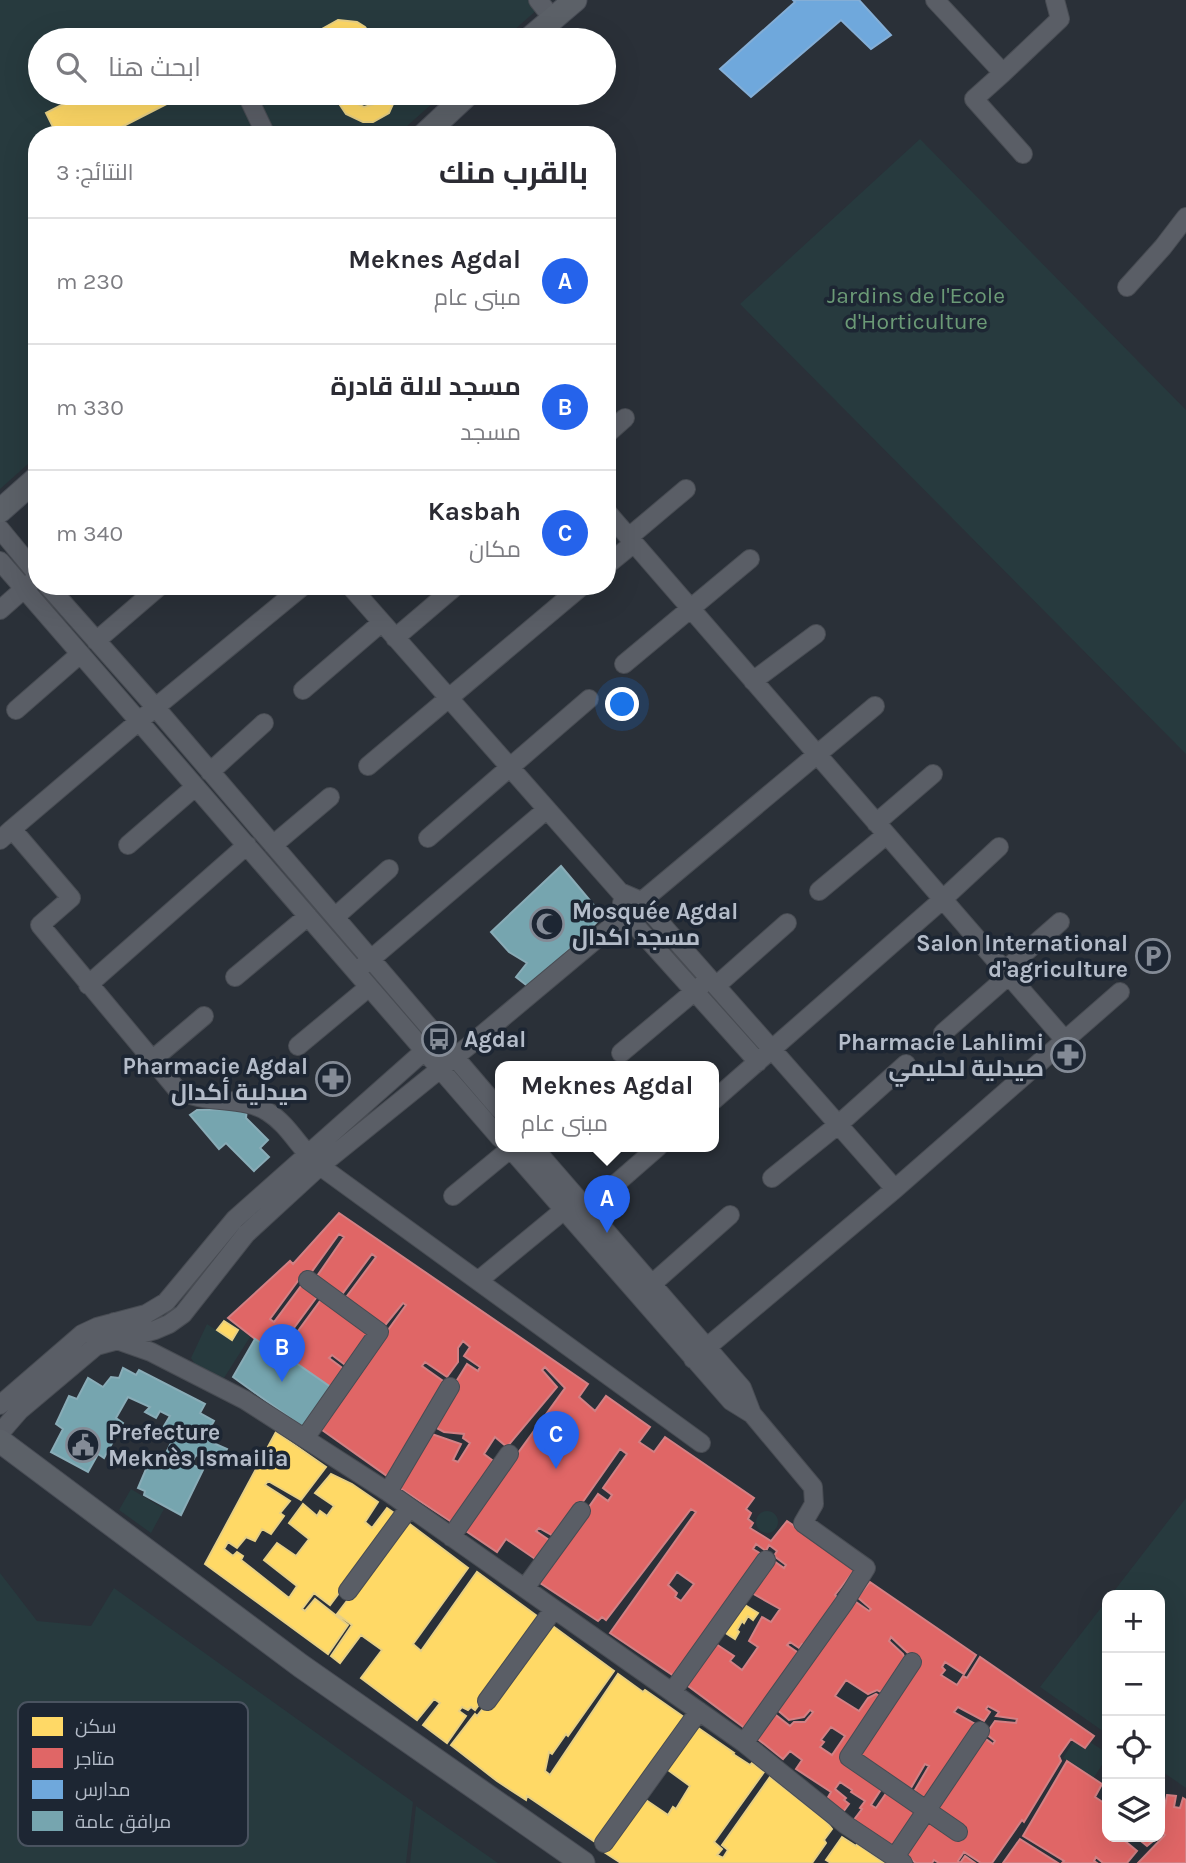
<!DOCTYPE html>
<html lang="ar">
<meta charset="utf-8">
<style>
body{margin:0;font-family:Karla,Cairo,sans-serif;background:#f7f7f7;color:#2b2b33;direction:rtl}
.controls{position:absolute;right:21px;bottom:21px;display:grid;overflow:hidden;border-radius:14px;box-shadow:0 7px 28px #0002}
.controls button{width:63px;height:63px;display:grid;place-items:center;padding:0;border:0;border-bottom:2px solid #e1e1e2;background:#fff;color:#2b2b33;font:35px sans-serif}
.you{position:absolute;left:623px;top:705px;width:24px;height:24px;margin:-18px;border:5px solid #fff;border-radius:50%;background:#1a73e8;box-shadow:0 0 0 10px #1a73e833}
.badge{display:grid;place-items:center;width:46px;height:46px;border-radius:50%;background:#2563eb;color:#fff;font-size:23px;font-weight:700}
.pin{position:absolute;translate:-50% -58px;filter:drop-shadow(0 2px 4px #0008)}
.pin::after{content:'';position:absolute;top:37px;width:24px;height:21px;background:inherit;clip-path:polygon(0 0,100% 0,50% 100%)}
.popup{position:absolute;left:495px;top:1061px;width:224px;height:91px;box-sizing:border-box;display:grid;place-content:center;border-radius:14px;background:#fff;filter:drop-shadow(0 2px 5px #0005);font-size:23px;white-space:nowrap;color:#7c7c81}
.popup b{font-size:26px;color:#2b2b33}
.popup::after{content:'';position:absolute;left:50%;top:100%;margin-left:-14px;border:14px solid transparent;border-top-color:#fff}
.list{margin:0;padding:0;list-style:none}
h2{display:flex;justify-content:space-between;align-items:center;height:91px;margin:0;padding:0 28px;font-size:30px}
h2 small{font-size:23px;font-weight:400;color:#7c7c81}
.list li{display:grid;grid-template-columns:46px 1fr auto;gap:21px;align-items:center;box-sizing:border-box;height:126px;padding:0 28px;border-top:2px solid #e1e1e2}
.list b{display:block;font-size:26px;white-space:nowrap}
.list p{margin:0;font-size:23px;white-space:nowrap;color:#7c7c81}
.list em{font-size:23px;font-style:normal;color:#7c7c81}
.icon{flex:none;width:38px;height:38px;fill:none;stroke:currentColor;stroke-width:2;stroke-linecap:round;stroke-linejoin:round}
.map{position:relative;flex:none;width:1186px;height:1863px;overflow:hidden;direction:ltr}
.search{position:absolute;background:#fff;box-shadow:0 7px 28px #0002;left:28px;top:28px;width:588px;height:77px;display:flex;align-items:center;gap:18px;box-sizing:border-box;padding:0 24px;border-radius:38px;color:#7c7c81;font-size:26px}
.panel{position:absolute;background:#fff;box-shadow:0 7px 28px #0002;left:28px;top:126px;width:588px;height:469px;border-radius:28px;direction:rtl}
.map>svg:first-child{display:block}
.green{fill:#273a3e}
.homes{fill:#ffd966;stroke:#e8d084;stroke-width:2}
.shops{fill:#e06666;stroke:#d38084;stroke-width:2;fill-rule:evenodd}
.schools{fill:#6fa8dc;stroke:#84aed6;stroke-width:2}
.public{fill:#76a5af;stroke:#89acb7;stroke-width:2}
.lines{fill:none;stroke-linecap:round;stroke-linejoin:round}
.minor-casing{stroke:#484c53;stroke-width:20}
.major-casing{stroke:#484c55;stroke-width:25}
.minor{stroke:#5a5e66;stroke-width:18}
.major{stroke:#5c6168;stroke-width:23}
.labels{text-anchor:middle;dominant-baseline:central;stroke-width:7;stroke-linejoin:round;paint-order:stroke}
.park-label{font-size:23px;fill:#6b9a76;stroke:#1d2633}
.poi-label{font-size:23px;font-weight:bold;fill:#b4bcc9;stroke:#1d2633;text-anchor:start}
.key{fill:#1d2633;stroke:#4a5360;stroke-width:2}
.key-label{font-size:19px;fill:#b4bcc9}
</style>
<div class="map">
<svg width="1186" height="1863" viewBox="0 0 1186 1863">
<rect width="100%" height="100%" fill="#2a3038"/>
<path class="green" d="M0,0h548l-45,40h-463v53h404l-47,42h-360v321l-37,33z
M920,139l266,271v344l-446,-450z
M207,1324l24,16 9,-11 10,8 -26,41 -29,-14 -4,-6z
M131,1489l33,20 -13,24 -32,-23z
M1186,1498v290l-26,-18v-175h-49z
M756 1522a11 11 0 1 1 22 0a11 11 0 1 1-22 0Z
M0,1573l37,48 54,5 23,-38 299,214 -7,61h-406z
M1107,1600v134l-67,-47z
M1074,1741l11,7 5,-6 17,11v4l-14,22 -30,-21z
M416,1806l82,57h-88z"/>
<path class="homes" d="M338,20l19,2 8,5 9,13h-16l-5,-3 -10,-2 -9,5h-19l7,-11z
M85,93h103l-82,42h-49l-11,-22z
M332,93h17l6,10 9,4 14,-4 4,-10h15v2l-8,18 -16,9h-10l-17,-8z
M224,1321l14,9 -6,10 -15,-10z
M276,1432l50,35 -25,33 -33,-19 -3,4 25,16 -10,12 4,3 -13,18 -9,-5 -7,12 -9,-4 -9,11 -9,-6 -4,7 9,7 4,-4 6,4 -2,4 48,38 8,-12 -33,-26 13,-17 19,13 13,-17 -20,-16 14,-19 14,12 3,-5 7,5 7,-10 -19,-13 16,-19 21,10 26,18 -13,20 7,6 15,-20 10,7 -67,90 -16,-12 -12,16 3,2 10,-12 33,26 -20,29 -123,-90z
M407,1522l61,46 -55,76 8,7 56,-79 64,47 -66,91 -4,-3 -3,3 -6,-3 -3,4 7,5 -19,27 -24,-18 17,-22 -6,-4 -17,21 -56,-42 21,-28 -21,-15 -21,28 -9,-7 21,-31 -15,-11z
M740,1602l18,11 -5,7 -5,-4 -4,7 -2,-2 -5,9 2,2 -4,7 -14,-9z
M550,1624l64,47 -46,65 -2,-2 -14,20 -3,-2 -4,19 5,4 68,-101 25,18 2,-2 43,30 -67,93 -26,29 -68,-46 -1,4 -29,-19 -46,-36 24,-31 2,2z
M694,1725l40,28 -1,1 17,11 2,-2 12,9 -50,70 8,7 -5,6 6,3 5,-8 -6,-5 48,-68 55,43 7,9 -8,11 2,3 -14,20h-191l-17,-11 39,-54 25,17 5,-8 3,2 14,-23 -26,-19z
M842,1837l14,9 1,-2 27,19h-53l-5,-3z"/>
<path class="shops" d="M339,1213l249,171 -9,13 16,14 11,-15 44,31 -11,15 15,10 11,-15 89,61 -8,11 5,4 -3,6 5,4 -3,5 21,13 16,-20 69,47 -21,27 6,6 -35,46 -4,-3 -3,4 -9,-6 -3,3 13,9 -54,75 -62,-46 29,-41 21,14 -4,5 12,9 16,-23 -9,-6 13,-24 9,5 9,-13 -30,-17 21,-33 13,9 2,-3 -12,-9 3,-5 -8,-6 -3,6 -10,-7 -3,5 10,6 -86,123 -67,-45 86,-121 -5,-3 -85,111 -4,-3 -4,4 -61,-40 61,-87 10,7 4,-6 -9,-7 24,-34 -7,-5 -40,57 -25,31 -16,-9 -3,3 16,11 -14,19 -32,-22 -9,13 -34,-23 102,-141 -20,-21 -3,3 15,17 -50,60 -12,-10 -11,17 12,9 -43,60 -53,-35 29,-55 32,11 -8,16 5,2 12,-19 -7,-5 1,-4 -20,-2 -11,-6 13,-28 21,-34 11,7 2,-4 -16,-11 6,-9 -7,-6 -5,7v14l-11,15 -22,-15 -3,4 24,17 -36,62 -23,31 -69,-49 88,-122 -3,-2 -21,26 -38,-29 32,-43 -4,-3 -32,43 -25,-18 29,-42 -5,-3 -31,43 -5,-3 -33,45 4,3 30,-40 15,12 -28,38 4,3 28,-38 49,37 -24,33 -16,-12 -3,3 16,12 -13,18 -49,-34 -2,2 -26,-17 -27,-21 62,-57 3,3zM677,1572l17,12 -13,17 -6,-4 2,-4 -9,-8z
M870,1582l106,73 -12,19 -19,-12 -3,5 3,3 -4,5 16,10 6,-9 4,2 13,-21 114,79 -9,12 -14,-9 -12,17 2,5 -37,61 -2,-2 -30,43h-11l-17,-11 -6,9 2,2 5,-7 10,7h-36l-5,-3 -2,3h-16l-11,-8 78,-118 10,7 2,-3 -9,-7 9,-13 21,2 1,-4 -21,-3 3,-4 -11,-6 -2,3 4,3 -6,9 -26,-14 -4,5 25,14 -54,79 -13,-10 17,-29 -4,-2 -17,29 -52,-35 17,-31 47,-68 -6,-5 -3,2 -20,-19 -2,4 14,13 3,8 -21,32 -8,-4 -9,4 -22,-14 -11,16 24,15 9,-13 8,-4 7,4 -42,59 43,28 -13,20 5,3 13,-19 31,22 -28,36 -39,-26 9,-12 -2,-1 5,-7 -14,-9 1,-2 -12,-8 -5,7 11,9 -2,2 5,4 -6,8 -16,-13 4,-7 -35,-23 6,-9 -12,-9 -7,8 -29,-23 18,-24 18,14 4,-4h11l5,-6 3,-4 -3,-2 -6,7 -15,3 -14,-12 78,-108 16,11 2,-2 -14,-12zM831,1727l14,9 -13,19 -12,-8 4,-5 -3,-2z
M1067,1761l35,23 -7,13 12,8v32h21l-3,4 12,10 -10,12h-24l-7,-6 -2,4 3,2h-35l2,-2 -41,-25z
M1167,1795l9,1 -2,11 6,1 3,-10 3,2v63h-48l27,-28 -3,-3 -2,2v-22l4,-1z
M1136,1837h22l-11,9z
M1020,1839l38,24h-55z"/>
<path class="schools" d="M793,0h66l32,35 -20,14 -30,-29 -90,77 -31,-28 75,-67z"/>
<path class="public" d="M561,866l42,50 -73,72 -14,-11 11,-14 -18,-11 -18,-20z
M247,1109l-1,9 22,22 -8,8 9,9 -15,14 -28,-28 -7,6 -29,-34 7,-5z
M255,1339l26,17 2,-2 49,34 -28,40 -71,-51z
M123,1368l13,7 3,-5 66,34 -5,9 14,8 -10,18 23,10 -8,16 -23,-10 -5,9 12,6 -22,45 -37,-20 1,-4 -7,-3 11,-26 5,2 7,-12 5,1 6,-12 -14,-5 12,-20 -10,-5 -4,7 -11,-6 5,-5 -22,-10 -12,21 7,5 -19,35 -6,-4 -10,18 -37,-20 12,-23 -7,-5 13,-28 8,3 11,-21 15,9 8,-10 8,1z"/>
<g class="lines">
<g class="minor-casing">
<path id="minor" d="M538,0l15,19
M935,0l68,73 57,-54 -5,-19
M216,40l4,-2 1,2
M1003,73l-29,26 49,55
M246,93l20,42
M1127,287l36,-40 23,-30
M607,434l18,-16
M607,512l457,527
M0,529l37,45
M629,537l57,-48
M0,561l500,577
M607,565l27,-22
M48,586l108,122 344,402
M350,586l270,306 21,9 254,288
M0,610l34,-30
M395,638l61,-52
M96,641l64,-55
M624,664l126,-105
M753,681l63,-47
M303,690l78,-67
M16,710l63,-55
M368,766l214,-180
M210,772l54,-49
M876,823l57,-49
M12,829l127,-108 164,-135
M428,838l161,-139
M0,840l12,-11 59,69 -31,27 135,162c28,20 65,7 93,25 21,13 33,39 52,54l381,277
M128,845l67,-58
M273,845l57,-48
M819,891l67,-56
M622,903l3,11 133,148
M335,917l54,-48
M364,965l182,-155
M1004,971l56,-49
M235,977l73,-61
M88,985l159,-140
M717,985l70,-62
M943,1033l65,-57
M298,1046l71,-59
M621,1053l81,-68
M152,1060l52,-44
M714,1100l228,-200 57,-53
M509,1147l222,254 21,13
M533,1147l209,241 10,26 61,73 1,17 -11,19 63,45 -22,35 -100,140
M772,1178l67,-54 67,-60
M453,1196l57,-47
M579,1216l79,-69
M479,1280l85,-70
M652,1284l78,-69
M114,1322l-2,10 5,8 34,12 94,48 143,92 356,251 102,82 57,38
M693,1359l202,-170 225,-197
M0,1405l82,-71 15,-7 49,-13 20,-12 69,-83 196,-174
M0,1433l20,-23 76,-64 59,-16 14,-6 14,-10 63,-80 74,-68 151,-122 404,-338
M305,1438l74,-106 -71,-52
M388,1492l62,-105
M451,1537l58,-83
M525,1588l56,-77
M348,1591l61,-83
M912,1662l-63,95 109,75
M672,1692l94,-132
M487,1701l67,-92
M604,1843l95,-132
M895,1857l85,-126"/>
</g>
<g class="major-casing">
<path id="major" d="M528,40l47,-40
M424,135l45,-42
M0,511l37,-33
M0,1441l301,225 282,197"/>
</g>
<use href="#minor" class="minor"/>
<use href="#major" class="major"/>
</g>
<defs>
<g id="mosque-ring" transform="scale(1.75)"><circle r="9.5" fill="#1d2633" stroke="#848b96" stroke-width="1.5"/><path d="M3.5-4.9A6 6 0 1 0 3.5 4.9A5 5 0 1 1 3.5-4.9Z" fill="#848b96"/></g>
<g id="parking-ring" transform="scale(1.75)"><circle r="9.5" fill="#1d2633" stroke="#848b96" stroke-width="1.5"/><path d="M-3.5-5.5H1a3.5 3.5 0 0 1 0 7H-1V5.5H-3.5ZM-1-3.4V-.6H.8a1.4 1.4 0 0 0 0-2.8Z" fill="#848b96"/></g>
<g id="bus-ring" transform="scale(1.75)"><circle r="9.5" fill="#1d2633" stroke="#848b96" stroke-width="1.5"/><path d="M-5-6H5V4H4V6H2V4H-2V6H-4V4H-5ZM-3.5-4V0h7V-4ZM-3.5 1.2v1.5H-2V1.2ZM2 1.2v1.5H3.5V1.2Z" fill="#848b96"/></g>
<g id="pharmacy-ring" transform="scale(1.75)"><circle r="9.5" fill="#1d2633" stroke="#848b96" stroke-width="1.5"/><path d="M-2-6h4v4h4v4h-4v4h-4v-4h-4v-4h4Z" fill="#848b96"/></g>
<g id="civic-ring" transform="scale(1.75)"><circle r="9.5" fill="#1d2633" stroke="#848b96" stroke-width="1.5"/><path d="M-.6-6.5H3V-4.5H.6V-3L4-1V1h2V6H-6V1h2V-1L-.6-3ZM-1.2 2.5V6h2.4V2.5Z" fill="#848b96"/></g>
</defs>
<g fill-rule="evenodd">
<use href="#mosque-ring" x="547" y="924"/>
<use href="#parking-ring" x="1153" y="956"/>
<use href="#bus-ring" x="439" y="1039"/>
<use href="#pharmacy-ring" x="1068" y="1055"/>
<use href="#pharmacy-ring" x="333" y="1079"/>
<use href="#civic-ring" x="83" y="1445"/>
</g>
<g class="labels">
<g class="park-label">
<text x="916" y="295">Jardins de I'Ecole<tspan x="916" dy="26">d'Horticulture</tspan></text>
</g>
<g class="poi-label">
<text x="572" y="911">Mosquée Agdal<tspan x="572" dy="26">مسجد اكدال</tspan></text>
<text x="1128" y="943" text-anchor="end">Salon International<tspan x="1128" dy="26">d'agriculture</tspan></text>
<text x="464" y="1039">Agdal</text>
<text x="1044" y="1042" text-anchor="end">Pharmacie Lahlimi<tspan x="1044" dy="26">صيدلية لحليمي</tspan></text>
<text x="308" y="1066" text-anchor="end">Pharmacie Agdal<tspan x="308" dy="26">صيدلية أكدال</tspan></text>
<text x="108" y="1432">Prefecture<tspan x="108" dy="26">Meknès Ismailia</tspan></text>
</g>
</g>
<rect x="18" y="1702" width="230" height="144" rx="10" class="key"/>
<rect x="32" y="1717" width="31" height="19" fill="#ffd966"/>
<rect x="32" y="1748" width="31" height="20" fill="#e06666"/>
<rect x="32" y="1780" width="31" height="19" fill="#6fa8dc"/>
<rect x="32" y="1811" width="31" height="20" fill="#76a5af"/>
<g class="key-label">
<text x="75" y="1733">سكن</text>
<text x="75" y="1765">متاجر</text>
<text x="75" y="1796">مدارس</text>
<text x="75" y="1828">مرافق عامة</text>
</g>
</svg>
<div class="controls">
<button>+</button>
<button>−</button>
<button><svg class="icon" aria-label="locate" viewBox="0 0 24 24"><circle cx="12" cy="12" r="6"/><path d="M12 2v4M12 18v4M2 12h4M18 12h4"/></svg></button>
<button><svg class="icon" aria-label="layers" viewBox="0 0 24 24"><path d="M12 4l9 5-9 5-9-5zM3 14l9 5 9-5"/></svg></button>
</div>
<div class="you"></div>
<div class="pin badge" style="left:607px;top:1233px">A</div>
<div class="popup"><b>Meknes Agdal</b>مبنى عام</div>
<div class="pin badge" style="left:282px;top:1382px">B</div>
<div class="pin badge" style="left:556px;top:1469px">C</div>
<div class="search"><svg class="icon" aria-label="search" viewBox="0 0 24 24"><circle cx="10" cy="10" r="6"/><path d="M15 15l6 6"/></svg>ابحث هنا</div>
<section class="panel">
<h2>بالقرب منك<small>النتائج: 3</small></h2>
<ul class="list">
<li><span class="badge">A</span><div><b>Meknes Agdal</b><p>مبنى عام</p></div><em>230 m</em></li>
<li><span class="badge">B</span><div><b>مسجد لالة قادرة</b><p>مسجد</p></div><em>330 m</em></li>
<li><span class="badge">C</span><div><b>Kasbah</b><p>مكان</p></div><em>340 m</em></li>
</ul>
</section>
</div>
